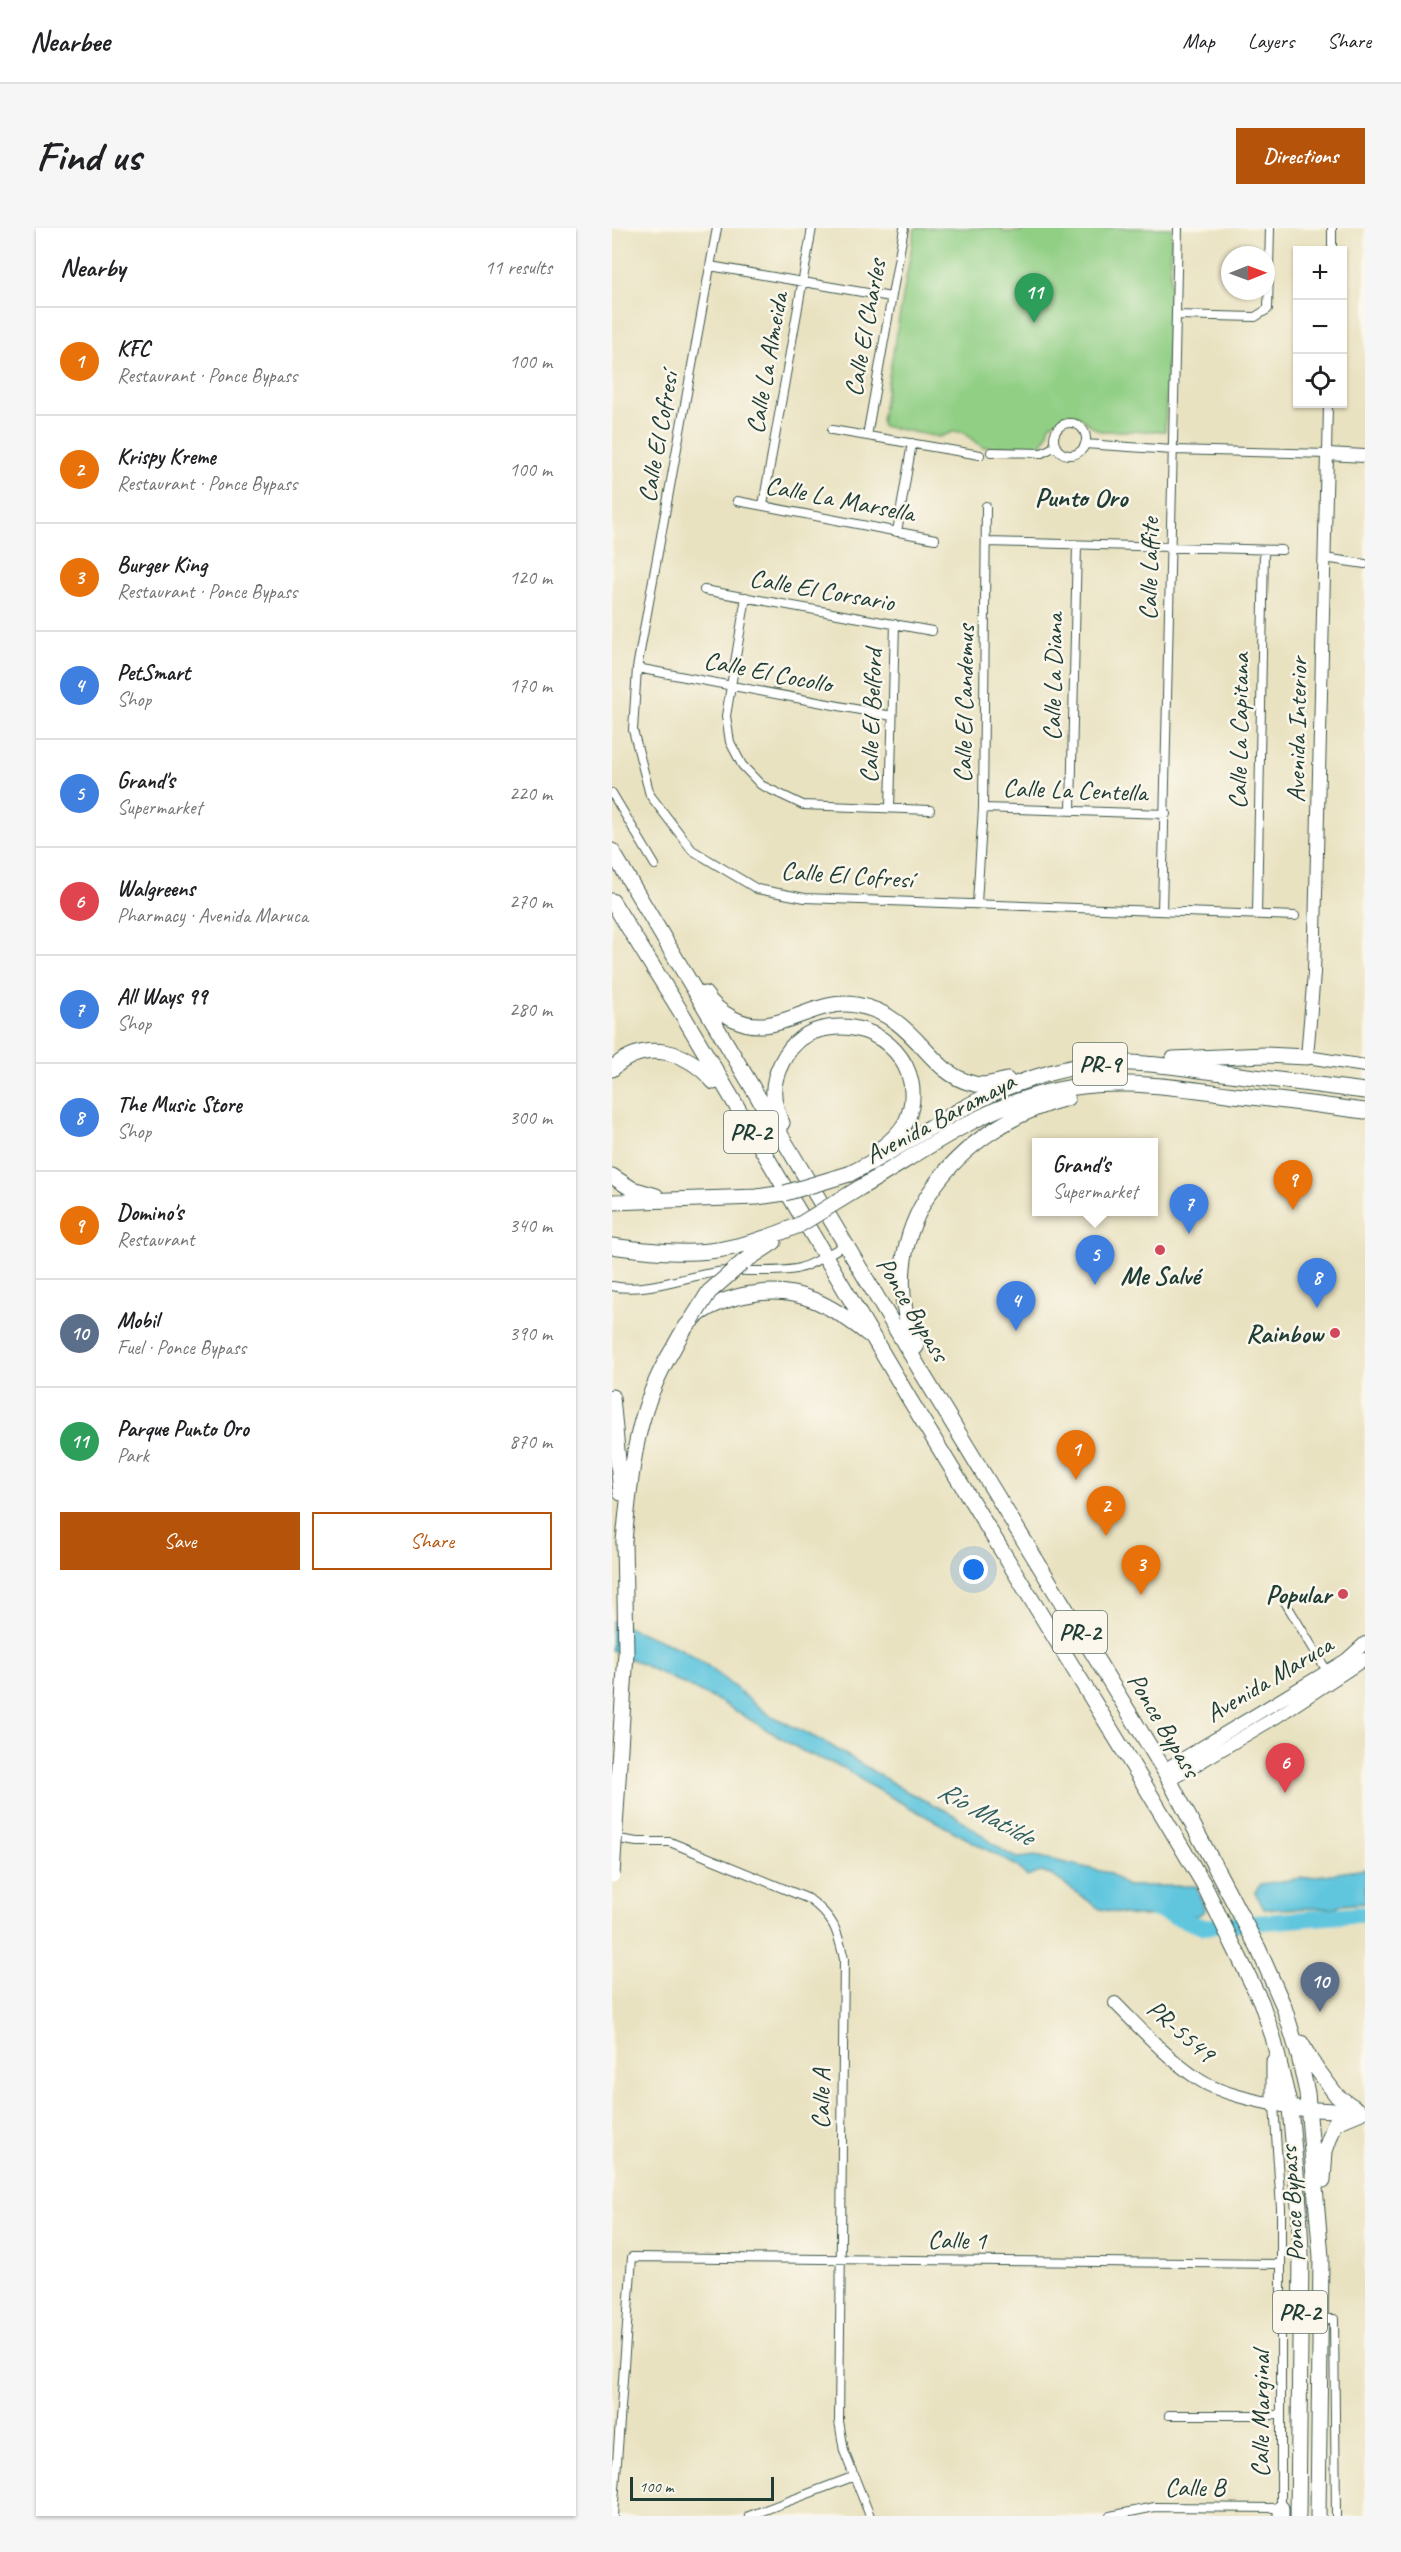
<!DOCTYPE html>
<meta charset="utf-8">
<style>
body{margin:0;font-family:Caveat,sans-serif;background:#f6f6f6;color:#202124}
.controls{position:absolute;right:18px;top:18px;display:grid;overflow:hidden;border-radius:0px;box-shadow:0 2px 4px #0004}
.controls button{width:54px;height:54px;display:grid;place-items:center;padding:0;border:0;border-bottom:2px solid #e0e0e0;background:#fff;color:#202124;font:30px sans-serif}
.compass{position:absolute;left:609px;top:18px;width:54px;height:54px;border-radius:50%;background:#fff;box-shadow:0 2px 4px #0004;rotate:89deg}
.scale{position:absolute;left:18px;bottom:15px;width:144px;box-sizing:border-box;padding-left:6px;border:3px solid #1f3d34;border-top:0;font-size:16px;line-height:21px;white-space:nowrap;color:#1f3d34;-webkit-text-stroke:4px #fbf7ec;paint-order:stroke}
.you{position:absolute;left:362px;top:1342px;width:21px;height:21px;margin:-15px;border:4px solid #fff;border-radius:50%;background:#1a73e8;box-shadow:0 0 0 9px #1a73e833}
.badge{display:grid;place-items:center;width:39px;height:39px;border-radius:50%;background:#b45309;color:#fff;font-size:20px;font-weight:700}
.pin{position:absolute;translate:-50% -50px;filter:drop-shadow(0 2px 3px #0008)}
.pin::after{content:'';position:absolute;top:32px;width:21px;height:18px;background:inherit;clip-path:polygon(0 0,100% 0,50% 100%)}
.popup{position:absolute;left:420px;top:910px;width:126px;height:78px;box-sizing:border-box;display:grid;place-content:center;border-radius:0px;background:#fff;filter:drop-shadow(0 2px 4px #0005);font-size:20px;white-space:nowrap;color:#757577}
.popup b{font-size:22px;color:#202124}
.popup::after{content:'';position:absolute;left:50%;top:100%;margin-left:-12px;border:12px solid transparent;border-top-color:#fff}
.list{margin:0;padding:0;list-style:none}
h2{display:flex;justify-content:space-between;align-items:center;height:78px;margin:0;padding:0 24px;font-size:26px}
h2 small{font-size:20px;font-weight:400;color:#757577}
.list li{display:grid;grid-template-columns:39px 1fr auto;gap:18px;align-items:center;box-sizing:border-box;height:108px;padding:0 24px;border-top:2px solid #e0e0e0}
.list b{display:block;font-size:22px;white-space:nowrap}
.list p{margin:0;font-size:20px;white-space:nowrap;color:#757577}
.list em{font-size:20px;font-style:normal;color:#757577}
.actions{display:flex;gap:12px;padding:18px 24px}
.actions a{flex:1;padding:14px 0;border:2px solid #b45309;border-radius:0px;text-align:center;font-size:21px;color:#b45309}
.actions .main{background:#b45309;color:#fff}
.icon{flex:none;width:33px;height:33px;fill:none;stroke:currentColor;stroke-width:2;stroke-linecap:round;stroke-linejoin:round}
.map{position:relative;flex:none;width:753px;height:2288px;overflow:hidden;border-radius:0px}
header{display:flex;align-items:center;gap:36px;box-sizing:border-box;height:84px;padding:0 30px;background:#fff;border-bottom:2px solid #e0e0e0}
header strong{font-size:28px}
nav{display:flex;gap:33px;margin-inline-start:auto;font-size:21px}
.intro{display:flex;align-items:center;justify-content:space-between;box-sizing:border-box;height:144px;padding:0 36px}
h1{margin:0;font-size:42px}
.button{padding:15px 27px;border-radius:0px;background:#b45309;color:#fff;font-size:21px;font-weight:700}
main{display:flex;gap:36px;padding:0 36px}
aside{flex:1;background:#fff;border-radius:0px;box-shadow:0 2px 4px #0004}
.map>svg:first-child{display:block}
.green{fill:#91cf85;stroke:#58865c;stroke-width:1.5}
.water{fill:#61c6de;stroke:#408289;stroke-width:1.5}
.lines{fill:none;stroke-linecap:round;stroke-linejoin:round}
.river{stroke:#61c6de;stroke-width:16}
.street-casing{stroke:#3d5649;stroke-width:10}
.secondary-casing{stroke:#3d5649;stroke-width:14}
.primary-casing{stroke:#3d5649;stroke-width:16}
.highway-casing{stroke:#3d5649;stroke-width:17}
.street{stroke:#fff;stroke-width:8}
.secondary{stroke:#fff;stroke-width:12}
.primary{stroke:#fff;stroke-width:14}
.highway{stroke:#fff;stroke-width:15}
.highway-bridge-casing{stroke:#3d5649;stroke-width:17;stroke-linecap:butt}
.highway-bridge{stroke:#fff;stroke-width:15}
.poi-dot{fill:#d1495b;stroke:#fbf7ec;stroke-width:2}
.labels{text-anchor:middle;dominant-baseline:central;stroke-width:5;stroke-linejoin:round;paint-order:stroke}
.shield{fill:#fbf7ec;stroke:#61756b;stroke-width:1.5}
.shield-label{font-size:24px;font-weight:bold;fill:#1f3d34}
.street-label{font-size:26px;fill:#1f3d34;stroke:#fbf7ec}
.poi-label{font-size:26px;font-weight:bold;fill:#1f3d34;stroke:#fbf7ec;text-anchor:end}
.neighbourhood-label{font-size:27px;font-weight:bold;fill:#1f3d34;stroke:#fbf7ec}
.water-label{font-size:27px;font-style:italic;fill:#305f5e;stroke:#fbf7ec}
</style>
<header>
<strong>Nearbee</strong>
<nav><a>Map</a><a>Layers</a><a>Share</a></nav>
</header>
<div class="intro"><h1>Find us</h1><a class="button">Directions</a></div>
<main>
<aside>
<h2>Nearby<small>11 results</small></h2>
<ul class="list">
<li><span class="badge" style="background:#e8710a">1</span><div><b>KFC</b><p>Restaurant · Ponce Bypass</p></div><em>100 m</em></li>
<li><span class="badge" style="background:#e8710a">2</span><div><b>Krispy Kreme</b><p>Restaurant · Ponce Bypass</p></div><em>100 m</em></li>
<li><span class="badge" style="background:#e8710a">3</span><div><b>Burger King</b><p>Restaurant · Ponce Bypass</p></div><em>120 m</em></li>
<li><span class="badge" style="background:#3f7fe0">4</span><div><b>PetSmart</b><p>Shop</p></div><em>170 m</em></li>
<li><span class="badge" style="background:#3f7fe0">5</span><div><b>Grand's</b><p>Supermarket</p></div><em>220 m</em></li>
<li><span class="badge" style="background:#e0444e">6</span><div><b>Walgreens</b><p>Pharmacy · Avenida Maruca</p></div><em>270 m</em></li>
<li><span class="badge" style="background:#3f7fe0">7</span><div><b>All Ways 99</b><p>Shop</p></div><em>280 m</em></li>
<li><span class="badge" style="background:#3f7fe0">8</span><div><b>The Music Store</b><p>Shop</p></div><em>300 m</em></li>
<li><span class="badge" style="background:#e8710a">9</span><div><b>Domino's</b><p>Restaurant</p></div><em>340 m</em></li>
<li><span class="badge" style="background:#5c6f8a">10</span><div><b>Mobil</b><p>Fuel · Ponce Bypass</p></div><em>390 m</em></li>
<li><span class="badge" style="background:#2e9e5b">11</span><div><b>Parque Punto Oro</b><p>Park</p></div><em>870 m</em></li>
</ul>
<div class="actions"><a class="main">Save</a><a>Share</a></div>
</aside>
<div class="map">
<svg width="753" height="2288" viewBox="0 0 753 2288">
<rect width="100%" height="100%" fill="#fbf7ec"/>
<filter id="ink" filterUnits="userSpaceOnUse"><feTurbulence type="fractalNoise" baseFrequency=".0167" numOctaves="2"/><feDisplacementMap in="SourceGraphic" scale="12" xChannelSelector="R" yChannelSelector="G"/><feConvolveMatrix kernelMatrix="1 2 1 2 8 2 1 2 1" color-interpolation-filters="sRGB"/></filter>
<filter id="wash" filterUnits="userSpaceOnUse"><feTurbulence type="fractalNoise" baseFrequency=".008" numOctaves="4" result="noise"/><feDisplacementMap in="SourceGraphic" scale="24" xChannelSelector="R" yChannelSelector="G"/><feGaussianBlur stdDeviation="1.35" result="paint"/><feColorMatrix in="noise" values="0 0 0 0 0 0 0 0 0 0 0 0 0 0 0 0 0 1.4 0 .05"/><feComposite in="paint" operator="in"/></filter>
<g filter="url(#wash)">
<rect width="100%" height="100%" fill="#e9e2c1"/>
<path class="green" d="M303,0h87l1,4h18v-4h151l-7,203h-65c-11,-4 -17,-15 -30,-18l-20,12 -3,11 -7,10 -58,1 -20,-15h-9l-14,5 -57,-11 -1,-5z"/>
<path class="water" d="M0,1393l69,28 27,17 60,48 60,30 78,47 48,24 51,37 12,6 19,-2 73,17 18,13h69l9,24 -6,5 -65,1 -34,-7 -47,-33 -12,-4 -14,5 -10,-11 -148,-81 -25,-17 -40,-16 -85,-51 -107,-51z
M753,1641v34l-24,2 -5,3 -72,1 -9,-17 6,-8z"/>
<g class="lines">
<path class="river" d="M539,1680l52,19 162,-13"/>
</g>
</g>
<g filter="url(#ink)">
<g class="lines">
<g class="street-casing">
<path id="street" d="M105,0l-80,440 -4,62 17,65 42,55 65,39 48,9 490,18
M720,22v-22
M98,38l181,31
M564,87l79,2 13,-8 2,-81
M442 211a16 16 0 1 1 32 0a16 16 0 1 1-32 0Z
M220,202l148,25
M255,208l37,-208
M473,216l88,6 154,4 1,-50
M379,224l51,1 14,-7
M125,273l198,38
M151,277l49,-277
M285,304l15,-89
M375,314l295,8
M712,330l41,6
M92,362l228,41
M134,369l-20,119 4,26 12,23 19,20 42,20 127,5
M25,440l255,48
M0,565l43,72
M278,580l5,-184
M371,580l183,6
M459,582l6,-265
M365,675l6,-95 3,-302
M550,683l16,-683
M645,686l7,-364
M0,1058c36,8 79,-13 115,-15 23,-1 47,2 69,-2 17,-4 35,-17 51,-25
M667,1364l48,79
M0,1610l25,4h33l139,57c25,19 28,30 35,60l-5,462 5,30 26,65
M708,2091h14l2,197
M557,2187h112
M1,2288l19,-259 649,7
M137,2288l106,-40
M498,2288l45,-9 126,1v-300l-7,-103"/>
</g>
<g class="secondary-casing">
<path id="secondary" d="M753,228l-38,-2 -13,519 -7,84 58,9
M552,1542l182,-110 19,-17
M558,1552l108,-64 87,-57
M503,1775c27,27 52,55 83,76 20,14 61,23 85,27"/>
</g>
<g class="primary-casing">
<path id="primary" d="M678,1880l70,4"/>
</g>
<g class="highway-casing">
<path id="highway" d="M0,623l310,522 242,397 94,178 26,59 15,49 8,37 14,164 -3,259
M0,673l72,116 226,383 237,389 56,94 58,119 12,35 17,71 9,98 2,48 -3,262
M93,766c6,10 16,18 27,24 44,24 79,-21 124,-13 59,9 71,67 115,78 12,4 24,0 36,-3
M561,831l92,-4 42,2
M0,841c33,-31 76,-18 102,13
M170,895c-11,-22 -11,-40 0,-61 10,-20 24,-31 46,-34 53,-9 100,40 79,92 -6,13 -17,22 -28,30
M237,946c53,-26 101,-63 156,-86 28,-11 58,-20 88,-24 41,-4 82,3 122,8 50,6 100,13 150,19
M0,948l20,13 24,7
M246,961c54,-31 110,-72 169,-91 69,-23 136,-13 207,-3 44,5 87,10 131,16
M0,974l145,-5 28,-4
M0,1018c76,11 115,10 187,-21
M130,1035l32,-21
M304,1119c-49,-116 41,-221 151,-249
M0,1169l9,96
M12,1313c7,-71 11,-130 49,-192 5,-9 10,-20 17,-27 15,-16 41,-25 62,-28 46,-9 80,12 116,40
M689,1815l10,18 26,35 24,16
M662,1833v44
M711,1952l2,-29 10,-28 26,-11
M669,2288v-8"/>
</g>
<use href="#street" class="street"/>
<use href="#secondary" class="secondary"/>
<use href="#primary" class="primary"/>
<use href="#highway" class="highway"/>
<g class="highway-bridge-casing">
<path id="highway-bridge" d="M173,965l64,-19
M187,997l59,-36
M79,1093l18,-29 33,-29
M0,1647l14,-222 -2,-112"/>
</g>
<use href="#highway-bridge" class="highway-bridge"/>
</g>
</g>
<g class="poi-dot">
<circle cx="548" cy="1022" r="6"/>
<circle cx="723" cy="1105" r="6"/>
<circle cx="731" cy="1366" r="6"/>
</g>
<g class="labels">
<g class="shield">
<rect x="461" y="815" width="54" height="42" rx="4.5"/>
<rect x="112" y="883" width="54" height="42" rx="4.5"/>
<rect x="441" y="1383" width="54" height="42" rx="4.5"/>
<rect x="661" y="2063" width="54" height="42" rx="4.5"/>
</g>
<g class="shield-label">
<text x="488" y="836">PR-9</text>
<text x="139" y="904">PR-2</text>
<text x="468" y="1404">PR-2</text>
<text x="688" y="2084">PR-2</text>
</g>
<g class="street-label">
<text transform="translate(253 100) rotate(-80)">Calle El Charles</text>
<text transform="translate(155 135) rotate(-80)">Calle La Almeida</text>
<text transform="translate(46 209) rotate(-80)">Calle El Cofresí</text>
<text transform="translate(228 271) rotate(11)">Calle La Marsella</text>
<text transform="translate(537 341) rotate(-89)">Calle Laffite</text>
<text transform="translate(210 362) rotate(10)">Calle El Corsario</text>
<text transform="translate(156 444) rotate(11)">Calle El Cocollo</text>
<text transform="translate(441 449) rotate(-89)">Calle La Diana</text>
<text transform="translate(352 476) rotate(-89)">Calle El Candemus</text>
<text transform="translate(259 488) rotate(-88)">Calle El Belford</text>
<text transform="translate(685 502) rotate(-89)">Avenida Interior</text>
<text transform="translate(627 503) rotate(-89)">Calle La Capitana</text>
<text transform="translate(463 562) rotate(2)">Calle La Centella</text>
<text transform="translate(235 647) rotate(4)">Calle El Cofresí</text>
<text transform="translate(328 890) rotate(-28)">Avenida Baramaya</text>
<text transform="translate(301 1081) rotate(59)">Ponce Bypass</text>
<text transform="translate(657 1451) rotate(-31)">Avenida Maruca</text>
<text transform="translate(552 1497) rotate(59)">Ponce Bypass</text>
<text transform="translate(569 1803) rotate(41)">PR-5549</text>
<text transform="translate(209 1871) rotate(-89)">Calle A</text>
<text transform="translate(680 1976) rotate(-94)">Ponce Bypass</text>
<text transform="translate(345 2012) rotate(1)">Calle 1</text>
<text transform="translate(648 2186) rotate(-90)">Calle Marginal</text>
<text x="583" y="2259">Calle B</text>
</g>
<g class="poi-label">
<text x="548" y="1047" text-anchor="middle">Me Salvé</text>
<text x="711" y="1105">Rainbow</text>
<text x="719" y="1366">Popular</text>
</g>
<g class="neighbourhood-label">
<text x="469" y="269">Punto Oro</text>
</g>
<g class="water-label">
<text transform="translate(374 1585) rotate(29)">Río Matilde</text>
</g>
</g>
</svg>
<div class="controls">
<button>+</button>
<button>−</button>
<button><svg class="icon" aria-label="locate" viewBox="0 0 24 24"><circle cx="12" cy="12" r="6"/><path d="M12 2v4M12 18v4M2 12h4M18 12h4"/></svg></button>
</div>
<svg class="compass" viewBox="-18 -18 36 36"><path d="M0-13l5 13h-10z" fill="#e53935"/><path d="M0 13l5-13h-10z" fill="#757577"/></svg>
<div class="scale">100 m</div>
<div class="you"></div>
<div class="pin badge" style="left:464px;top:1252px;background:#e8710a">1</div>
<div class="pin badge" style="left:494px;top:1308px;background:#e8710a">2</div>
<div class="pin badge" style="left:529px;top:1367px;background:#e8710a">3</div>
<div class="pin badge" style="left:404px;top:1103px;background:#3f7fe0">4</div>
<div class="pin badge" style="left:483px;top:1057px;background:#3f7fe0">5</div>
<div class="popup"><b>Grand's</b>Supermarket</div>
<div class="pin badge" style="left:673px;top:1565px;background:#e0444e">6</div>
<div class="pin badge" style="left:577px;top:1006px;background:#3f7fe0">7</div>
<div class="pin badge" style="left:705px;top:1080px;background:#3f7fe0">8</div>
<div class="pin badge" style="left:681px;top:982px;background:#e8710a">9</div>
<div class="pin badge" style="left:708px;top:1784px;background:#5c6f8a">10</div>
<div class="pin badge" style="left:422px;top:95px;background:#2e9e5b">11</div>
</div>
</main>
